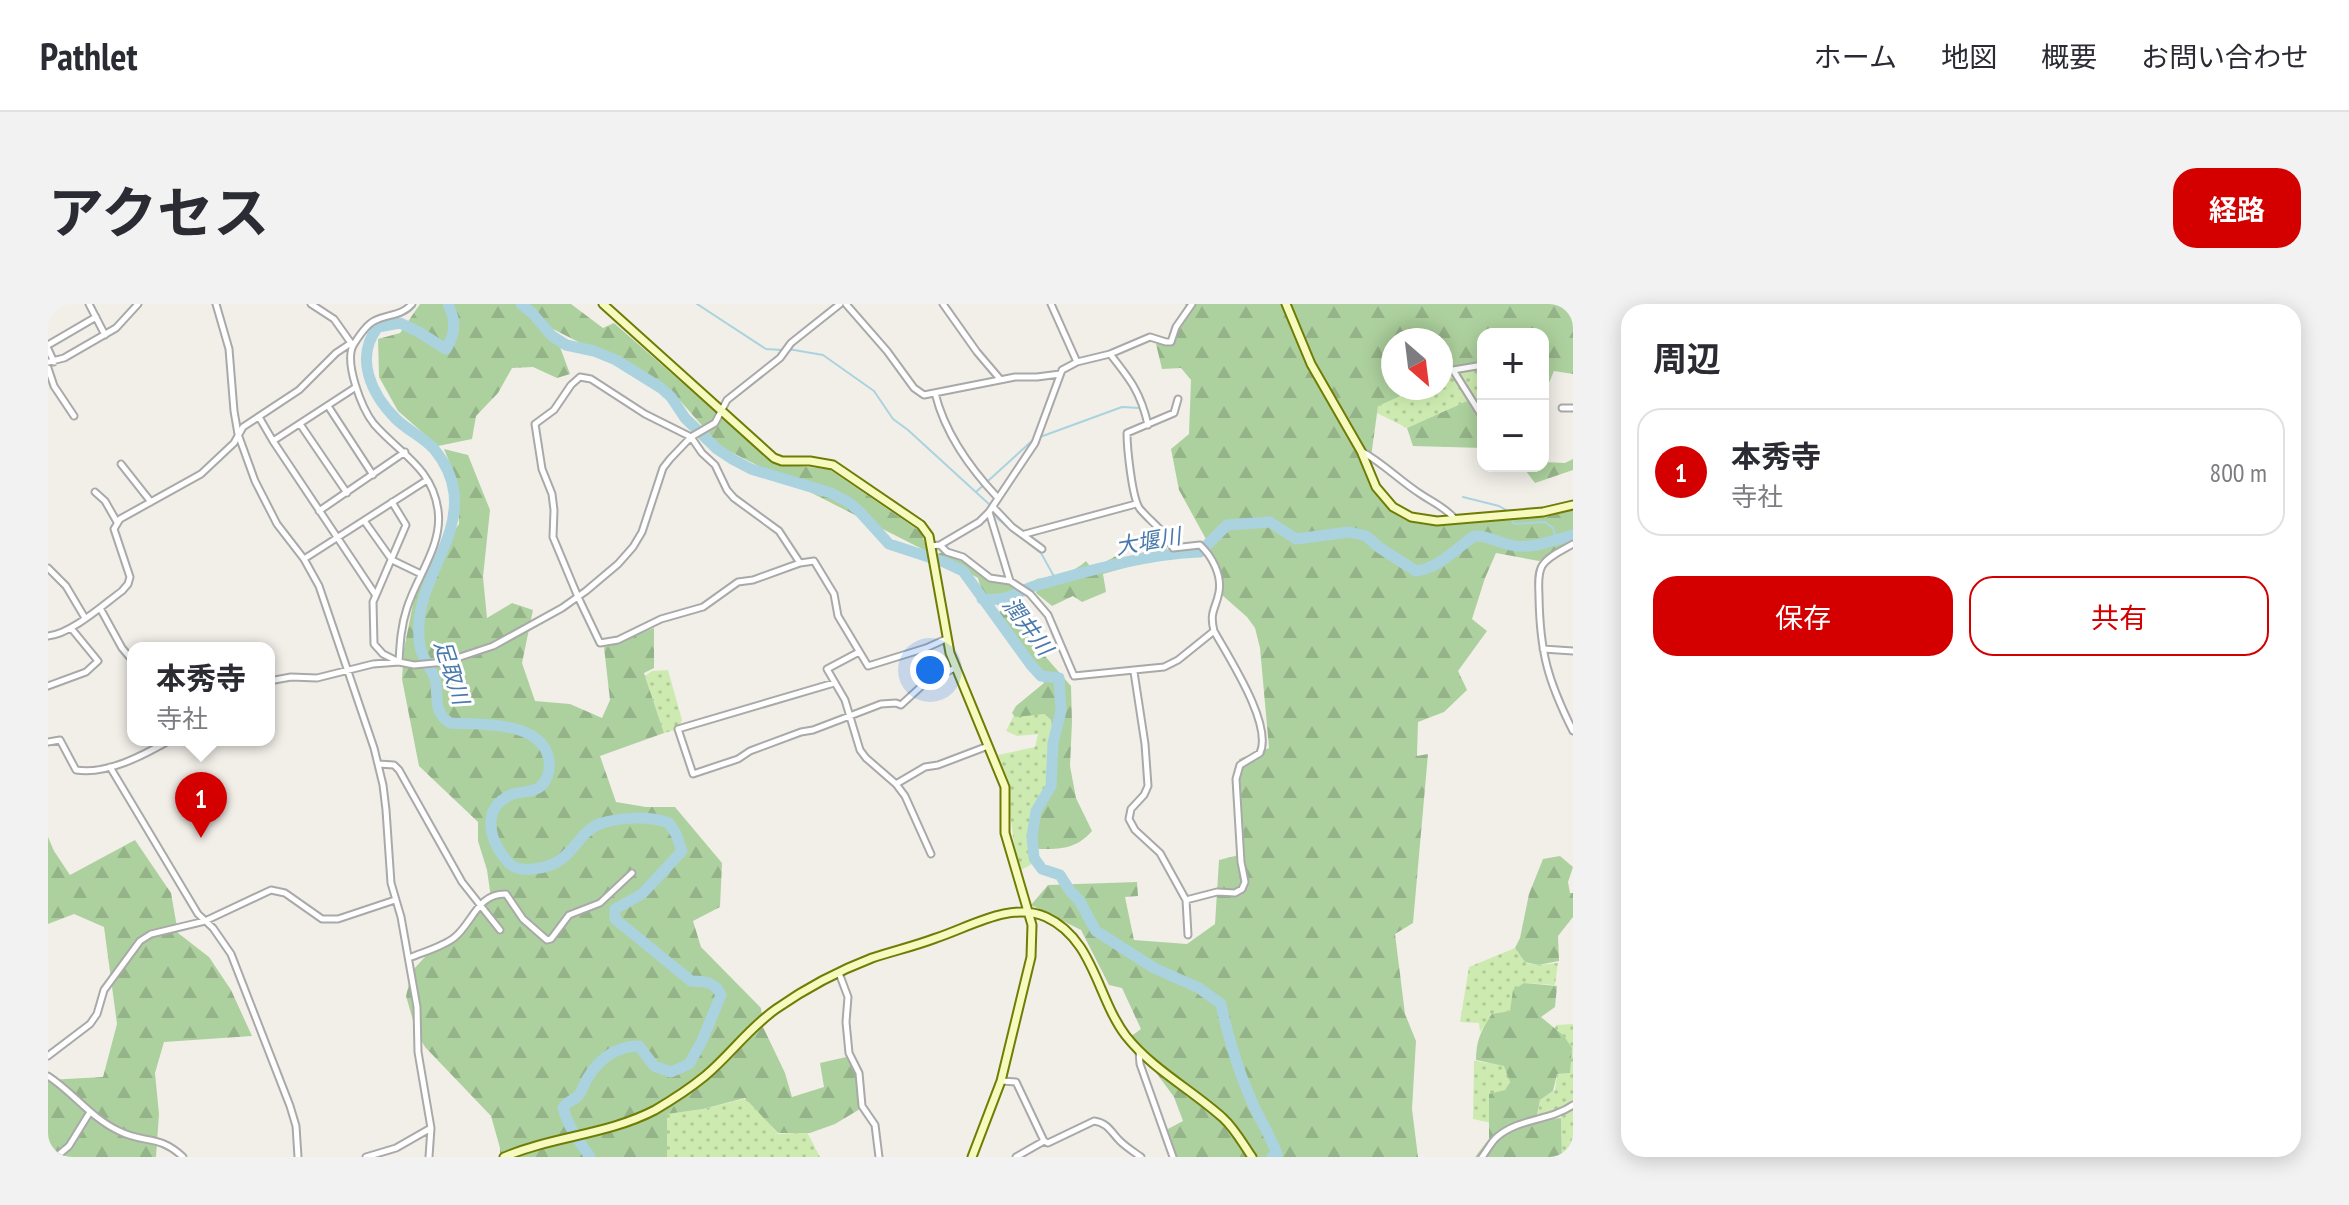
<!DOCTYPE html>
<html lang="ja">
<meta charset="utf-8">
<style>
body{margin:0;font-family:"PT Sans Narrow","Noto Sans JP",sans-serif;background:#f2f2f3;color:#2b2b33}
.controls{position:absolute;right:24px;top:24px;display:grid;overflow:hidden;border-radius:16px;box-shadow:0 4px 20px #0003}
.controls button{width:72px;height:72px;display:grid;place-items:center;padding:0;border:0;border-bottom:2px solid #e1e1e2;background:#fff;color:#2b2b33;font:40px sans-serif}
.compass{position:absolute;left:1333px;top:24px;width:72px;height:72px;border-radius:50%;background:#fff;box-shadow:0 4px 20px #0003;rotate:152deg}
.you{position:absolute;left:882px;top:366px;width:28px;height:28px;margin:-20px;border:6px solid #fff;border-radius:50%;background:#1a73e8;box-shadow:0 0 0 12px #1a73e833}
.badge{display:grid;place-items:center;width:52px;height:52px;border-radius:50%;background:#d40000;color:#fff;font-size:26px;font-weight:700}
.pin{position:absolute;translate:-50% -66px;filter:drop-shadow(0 2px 4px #0008)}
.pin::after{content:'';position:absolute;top:42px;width:28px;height:24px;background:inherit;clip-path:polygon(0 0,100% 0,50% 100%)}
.popup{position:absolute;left:79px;top:338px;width:148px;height:104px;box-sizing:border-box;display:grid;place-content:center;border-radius:16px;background:#fff;filter:drop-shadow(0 2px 6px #0005);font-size:26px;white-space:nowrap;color:#7c7c81}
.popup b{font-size:30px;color:#2b2b33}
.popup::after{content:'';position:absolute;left:50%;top:100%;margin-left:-16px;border:16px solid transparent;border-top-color:#fff}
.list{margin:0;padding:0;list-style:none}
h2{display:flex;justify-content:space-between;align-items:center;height:104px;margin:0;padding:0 32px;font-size:34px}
h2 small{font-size:26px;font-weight:400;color:#7c7c81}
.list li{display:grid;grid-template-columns:52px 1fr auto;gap:24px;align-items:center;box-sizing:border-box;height:128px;margin:0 16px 16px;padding:0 16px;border:2px solid #e1e1e2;border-radius:24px}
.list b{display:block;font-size:30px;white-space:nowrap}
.list p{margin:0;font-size:26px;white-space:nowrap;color:#7c7c81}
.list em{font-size:26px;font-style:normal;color:#7c7c81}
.actions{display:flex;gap:16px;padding:24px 32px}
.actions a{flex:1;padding:18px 0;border:2px solid #d40000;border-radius:24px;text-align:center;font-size:28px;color:#d40000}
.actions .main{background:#d40000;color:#fff}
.map{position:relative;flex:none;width:1525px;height:853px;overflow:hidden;border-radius:24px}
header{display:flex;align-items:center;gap:48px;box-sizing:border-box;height:112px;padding:0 40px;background:#fff;border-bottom:2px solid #e1e1e2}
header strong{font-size:38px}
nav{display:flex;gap:44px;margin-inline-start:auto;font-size:28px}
.intro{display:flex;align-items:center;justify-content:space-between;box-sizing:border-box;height:192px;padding:0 48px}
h1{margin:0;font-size:56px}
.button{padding:20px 36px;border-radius:24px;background:#d40000;color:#fff;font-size:28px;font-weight:700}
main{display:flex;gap:48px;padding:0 48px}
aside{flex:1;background:#fff;border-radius:24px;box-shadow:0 4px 20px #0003}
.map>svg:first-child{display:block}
.grass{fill:url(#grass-dots)}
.forest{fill:url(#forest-firs)}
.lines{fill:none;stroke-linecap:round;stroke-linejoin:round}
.stream{stroke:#aad3df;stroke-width:2}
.river{stroke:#aad3df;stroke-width:11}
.street-casing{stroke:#a9a9a9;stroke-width:9}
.secondary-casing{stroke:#707d05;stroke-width:11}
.street{stroke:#fff;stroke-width:5}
.secondary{stroke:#f7fabf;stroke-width:7}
.labels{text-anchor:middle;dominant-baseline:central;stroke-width:6;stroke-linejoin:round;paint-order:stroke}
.water-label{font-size:22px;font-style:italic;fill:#4a7aab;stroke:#fff}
</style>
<header>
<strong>Pathlet</strong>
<nav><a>ホーム</a><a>地図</a><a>概要</a><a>お問い合わせ</a></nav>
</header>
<div class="intro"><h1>アクセス</h1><a class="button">経路</a></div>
<main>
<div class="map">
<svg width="1525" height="853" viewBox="0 0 1525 853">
<defs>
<pattern id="grass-dots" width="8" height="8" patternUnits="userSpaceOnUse" patternTransform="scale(2)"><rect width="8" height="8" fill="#cdebb0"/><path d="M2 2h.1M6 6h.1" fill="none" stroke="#b0c997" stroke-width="1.8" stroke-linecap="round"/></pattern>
<pattern id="forest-firs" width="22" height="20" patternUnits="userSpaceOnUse" patternTransform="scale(2)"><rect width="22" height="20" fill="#add19e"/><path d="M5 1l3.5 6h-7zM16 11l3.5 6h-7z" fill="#95b388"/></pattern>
</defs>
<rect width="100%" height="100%" fill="#f2efe9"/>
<path class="grass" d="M1435,63v46l-16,-12 -60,27 -30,-15 1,-8 37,-17h26v-12l12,-6z
M620,366l14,50 -4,9 -14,4 -19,-57 7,-5z
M993,408l10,8 2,54 -6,22 -15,16v52l-11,6 -6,-18 -5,-40v-28l-12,-29 37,-8 3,-13 -21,2 -11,-5 8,-16z
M1467,644l12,15 11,2 20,-2 -3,22 -31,-2 -14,28 -18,4 -12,17 -1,-9 -19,-1 9,-55z
M1525,720v133h-11l-1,-44 -24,5 3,-18 15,-10 2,-16 13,-1 -16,-41 2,-7z
M1426,757l30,4 6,16 -19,42 -18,-4z
M700,794l30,36 29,-2 13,25h-153l-1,-43 37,-5z"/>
<path class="forest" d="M372,0h98l42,43 10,27 -13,4 -24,-11 -21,1 -14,25 -22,23 -4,23 -34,7 -40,-35 -19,-34 -1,-38 22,-6z
M474,0h49l32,24 11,-5 161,141 54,5 92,63 7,20 -207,-105 -46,-52 -47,-28 -87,-44z
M1137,0h388v70l-19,-3 -11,26v-63h-60v32l-27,2 -15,8v-36h-48v48h25l-40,18 -10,73c9,15 20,33 37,41 29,14 133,-6 168,-11v33l-34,19 -43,-8 -11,25 -13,41 15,12 -29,40 9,19 -23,22 -26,10 -1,34 11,-2 -15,169 -18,11 10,80 11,27 -4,68 6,48h-243l-9,-27 17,-9 -9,-24 -44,-60 11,-8 -19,-41 -13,-3 -28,-55 -50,-25 17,-20 89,-3 1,14 -13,1 9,43 53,4 28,-20 4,-64 20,-5v-96l30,-11 -9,-100 -5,-20 -8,-11 -25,-22 -14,-48 10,-12 -11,6 -28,-51 -8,-41 18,-15 2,-54 -10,-12 -19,1 -6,-25h15l18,-30z
M1419,97l16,12v35l-70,-2 -6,-18z
M396,145l24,6 22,55 -7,67 4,41 25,-15 21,7 -11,53 13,38 35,3 32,14 8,-18 -6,-53 50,-19v40l-10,5 20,60 -64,23 16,46 30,5h29l47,56 -2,44 -27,14 8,26 60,61 2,19 22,46 7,24 32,-10 -4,-24 26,-6 9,9 5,43 -25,15 -25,9h-32l-33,-35 -42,11 -36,5v43h-167v-9l-9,-32 -66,-69 -9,-16 -10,-35 6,-25 23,-25 34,-22 22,-26 -4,-28 -9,-29v-19l-59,-56 -17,-87 2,-30 10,-50 13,-31 32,-44 -2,-43z
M1525,155v11l-38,13 -13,-17h21v-4l22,1z
M1117,240l2,5 -11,10 -53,15 3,18 -24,10 -9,-6 -21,10 -16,-13 2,-7 -2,-7c18,-3 36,-5 50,-18l6,8 24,-13 3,4c17,-4 30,-11 46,-16z
M895,248c19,2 31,15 44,29l19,2 17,9v6l-24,7 -11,-2 -6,-10 -4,-15 -43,-23z
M956,305l67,77 1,36 -2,44 6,32 16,33c-16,18 -30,18 -53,18l-7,-7 -1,-29c4,-5 10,-10 13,-15 9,-16 9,-59 7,-78l-7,-6 -29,3 -3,-4 4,-7 28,-23 -25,-30 -26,-38z
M0,533l6,14 16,24 65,-35 36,53 7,40 31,24 22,33 21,46 -88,6 -9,31 4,41 -3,43h-108l2,-13 -2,-3v-61l55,-3 14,-53 -13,-97 -30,-13 -26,10z
M1512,552l13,11 -5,15 2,11h3v24l-15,19 1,25 -21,4 -13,-3 -10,-14 5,-10 9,-44 14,-35z
M1476,679l33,3 -2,21 -14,10 23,19 8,12 -2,25 -13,1 -4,17 -13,9 -4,20 25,-2 1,39h-87l14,-18v-45l16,-4 5,-8 -6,-16 -28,-6c0,-19 5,-30 16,-46l18,-3 3,-21z"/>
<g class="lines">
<path class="stream" d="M649,0l69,45 16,1
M740,45l35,6 51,36 19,28 15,11 82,75
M992,133l82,-30 18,1
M929,187l57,-52
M1415,193l36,9 7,4
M945,207l5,8 12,10
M1464,216l2,4 31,-2 8,6 3,11
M967,229l26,20 15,27"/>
<path class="river" d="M400,0c8,17 8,29 -2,45l-29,-18 -17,-8 -22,4c-24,30 -7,67 18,92 11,11 27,18 38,30 10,12 18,28 20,44 6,54 -44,93 -34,153 2,13 12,23 15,33 4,17 -3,32 15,44 28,2 88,-3 98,33 3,9 1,22 -6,29 -7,8 -20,6 -29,9 -34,13 -24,49 -3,70 6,5 15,6 23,5 43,-4 40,-36 69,-46 20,-6 48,-7 67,0l7,11 6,17 -40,43 -27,15v10l76,62c14,0 24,1 30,14l-20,48 -12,21 -18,8 -17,-6 -15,-20c-24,0 -40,13 -52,33 -3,5 -5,13 -9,17 -5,5 -11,5 -15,12 5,19 16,33 27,49
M473,0l11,9 20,23 14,9 28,6 22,9 45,28 10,9 14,21 32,31 15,10 19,10 80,24 17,9 11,9 30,33 55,18 19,9 68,94 10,11 18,2 2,33 -8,32 -2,43 -15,25 -4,25 2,22 8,11 18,6 10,16 9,9 17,31 58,37 45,20 22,16c6,30 18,69 31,98 8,18 18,33 25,52l-5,3
M934,295c31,3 32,-8 59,-15 51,-14 105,-30 159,-32l27,-27 43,-3 26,17 53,-7 17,4 14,12 36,23c23,-3 40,-22 58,-35 14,-1 24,7 37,9 20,5 42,-5 62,-10"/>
<g class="street-casing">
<path id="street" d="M41,0l16,31
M168,0l13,45 5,62 4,23 17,47 22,43 27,35 15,27 55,162 9,37 3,25 5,73 10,34 16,90 1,45 13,76 -2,29
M263,0l23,15 17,24
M798,0l41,47 27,37 10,7 91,-18h22l23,-3
M895,0l34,48 23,27
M1003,0l26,58
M0,41l48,-28
M0,45l6,13
M1062,50c20,25 31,39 38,71
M0,58l16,-4 52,-30 22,-24
M1435,61l-30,5 27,43h3
M0,64l6,18 20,30
M532,73l11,2 54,35 46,23 11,16 13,12 12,25 7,8 45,33 21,32 -47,17 -15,2 -35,25 -42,12 -43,21 -18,3 -22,-46 -25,-60 1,-27 -2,-16 -10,-25 -7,-45 19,-14 17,-25z
M887,89c10,41 35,75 63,105
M1130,95l-4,14 -47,20c0,14 5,66 13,76 11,13 26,23 33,39l27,-3c12,11 22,30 19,47 -3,17 -10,19 -5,39 15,27 59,94 46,122l-20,12 -4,14 5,83 4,20 -3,7 -7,4 -18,-1 -31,8
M280,102l45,69
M1514,104h11
M211,113l14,24 102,153
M252,120l47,69
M225,137l83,-54
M1313,147c22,12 38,29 58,42 13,9 26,14 36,26
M73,160l30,38
M47,188l10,9 12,21
M344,198l14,23 -33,77 1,42 9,10 16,8c1,-19 2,-36 8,-54 10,-32 36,-63 31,-98 -6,-43 -39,-57 -64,-86 -12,-15 -31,-63 -20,-80 5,-8 12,-19 20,-23 13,-7 28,-5 38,-17
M945,203l19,20 30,22
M271,207l86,-59
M941,208l21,69
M317,218l27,38 29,14
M977,230l111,-30
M1525,240c-10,6 -25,12 -31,22 -5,9 -3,22 -3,31 1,56 9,84 34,134
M892,241l7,7 16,5 27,21 20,3 20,13 18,21 26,61 90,-9 14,-7 36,-29
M883,242l9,-1 39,-23 10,-10 46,-69 27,-73 15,-8 33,-8 40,-17 16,5h5l5,-15 16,-23
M256,255l123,-79
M752,259l14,-2 20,33 4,22 30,50 58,-18 20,-9
M0,264l18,18 19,32
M52,304l22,40 11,13
M0,332c23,-2 55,-31 74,-45l6,-7 2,-7 -16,-48 6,-10 81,-45 33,-31 9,-16 56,-37 37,-37 15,-10v2
M1495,345l30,2
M811,348l-32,17 18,31 15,50 6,8 30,26 9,12 26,58
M1086,368l11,72 3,42 -4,9 -13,14 -2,10 6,11 25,23 26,47 2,35
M221,377l22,-4 26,1 56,-14 26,-2 15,3 31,-3 48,-16 69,-38 24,-17 32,-27 15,-17 9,-15 21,-64 7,-9 21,-22 24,-14 12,-23 53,-42 11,-15 49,-39
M786,379l-156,46 15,45 45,-15 12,-8 51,-19 12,-2 68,-26 15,-1 5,2 25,-23 29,-14
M0,382l38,-14 12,-11 -27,-33
M0,438l12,-2 16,30c31,5 68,-15 94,-30
M330,460l16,1 5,5 63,112 38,48
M62,463l88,147 15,14 18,26 59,152 6,20 2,31
M848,480l29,-17 13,-2 50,-19
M361,654c14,-6 34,-11 46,-21 18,-15 23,-44 51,-43l17,25 24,21 4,-1 18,-24 31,-12 32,-30
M791,669l9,24 -2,25 3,31 10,20 3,33 13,19 4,32
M1091,747l1,13 33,93
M0,752l42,-32 7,-10 7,-24 36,-49 11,-7 54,-13 66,-31 14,3 37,26h16l57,-19
M0,772c25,16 43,42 71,55 25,13 40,3 64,26
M954,777l14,1 28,59
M8,853l13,-11 21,-34
M318,853l30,-9 35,-20
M968,853l28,-16 4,2 46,-22c14,2 17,11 26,20 6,6 14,11 21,16
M1434,853c5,-6 9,-15 15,-20 22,-19 53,-16 76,-32"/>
</g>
<g class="secondary-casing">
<path id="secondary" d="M555,0l171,154 8,3h28l23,4 88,60 8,11 21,117 55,134v46l27,92 -1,32 -30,124 -29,76
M1238,0l25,60 50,87 15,36 17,20 18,10 26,4 106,-9 30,-7
M456,853c49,-21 103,-22 151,-47 17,-10 34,-21 50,-34 25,-21 44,-48 71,-67 30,-21 62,-38 96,-51 21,-7 43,-12 64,-20 34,-11 75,-37 110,-21 48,22 51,81 80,119 26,33 66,54 97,82 12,11 20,26 29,39"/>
</g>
<use href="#street" class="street"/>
<use href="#secondary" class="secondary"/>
</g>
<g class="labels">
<g class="water-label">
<text transform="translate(1100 237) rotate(-10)">大堰川</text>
<text transform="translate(980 322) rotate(53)">潤井川</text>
<text transform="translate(404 368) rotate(72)">足取川</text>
</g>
</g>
</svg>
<div class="controls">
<button>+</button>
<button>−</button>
</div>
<svg class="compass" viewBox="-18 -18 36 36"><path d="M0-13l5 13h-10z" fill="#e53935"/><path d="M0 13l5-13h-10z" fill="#7c7c81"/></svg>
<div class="you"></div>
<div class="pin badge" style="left:153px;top:534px">1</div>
<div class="popup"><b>本秀寺</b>寺社</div>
</div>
<aside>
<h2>周辺<small></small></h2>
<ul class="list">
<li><span class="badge">1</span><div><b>本秀寺</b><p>寺社</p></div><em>800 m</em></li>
</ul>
<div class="actions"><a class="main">保存</a><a>共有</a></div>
</aside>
</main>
